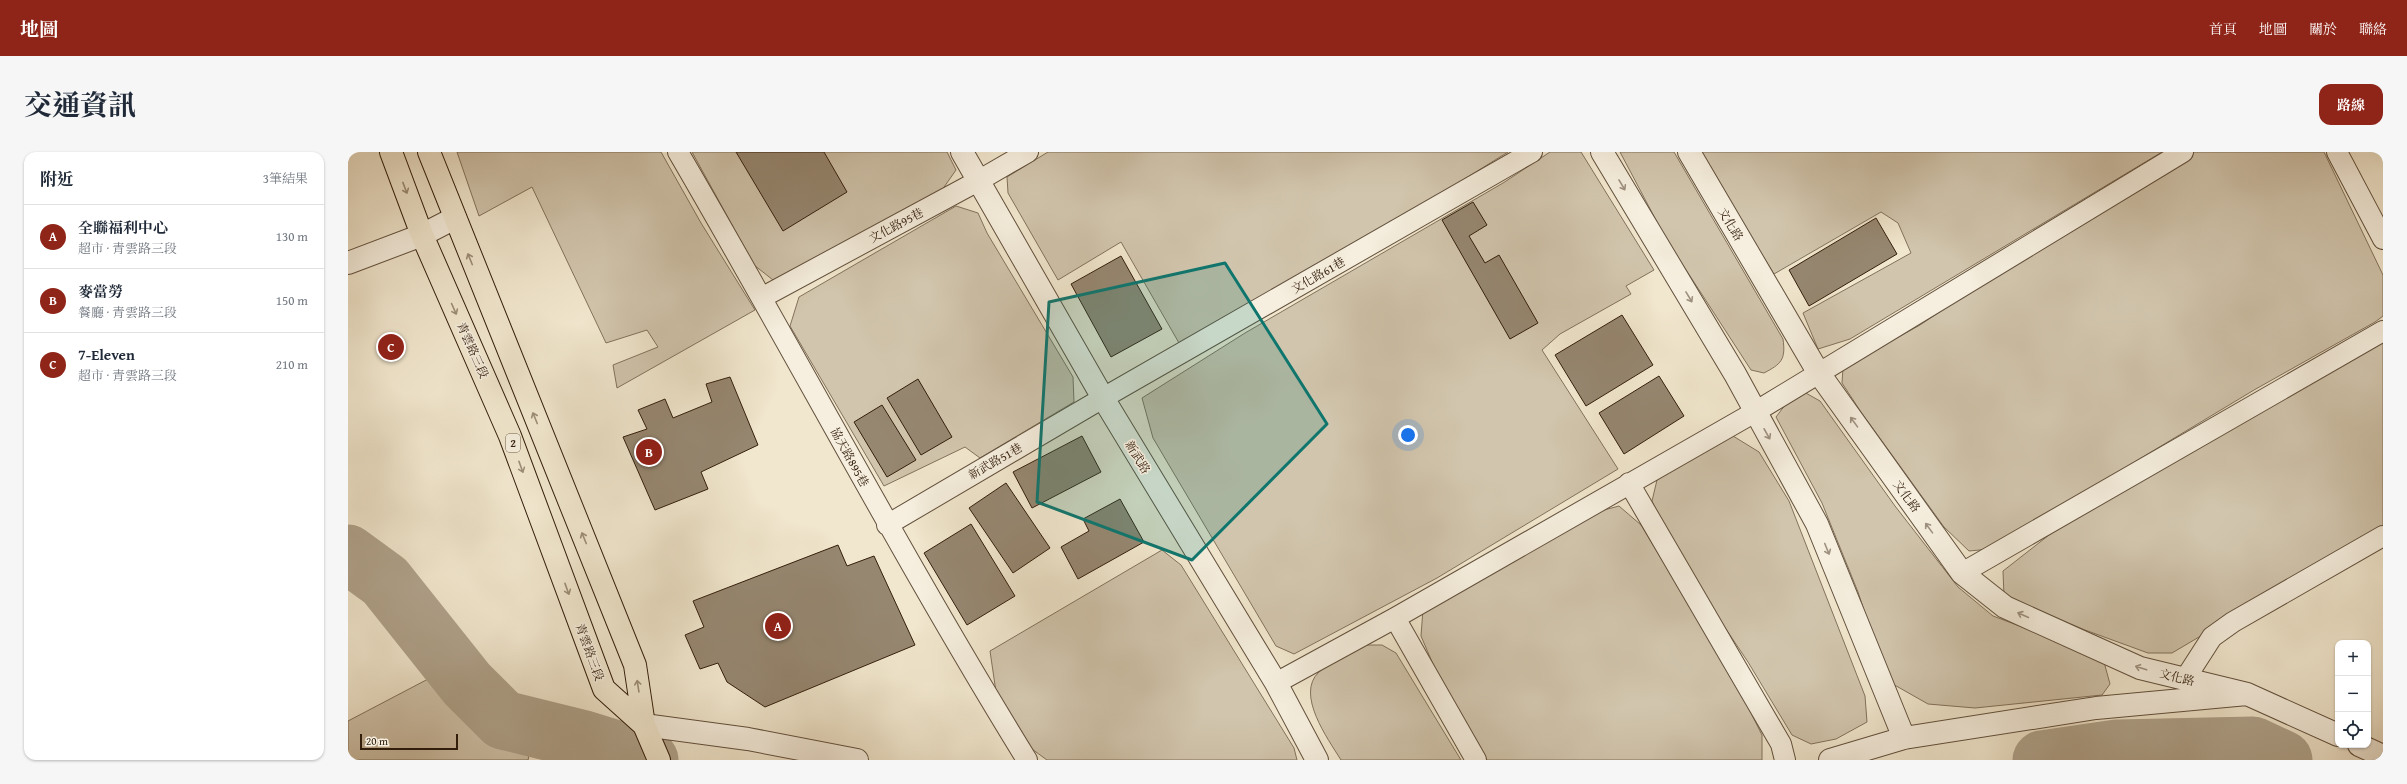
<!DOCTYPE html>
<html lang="zh-TW">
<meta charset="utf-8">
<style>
body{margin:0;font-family:"Gentium Book Plus","Noto Serif TC",serif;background:#f6f6f7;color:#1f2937}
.controls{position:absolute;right:12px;bottom:12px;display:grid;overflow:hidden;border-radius:8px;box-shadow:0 1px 3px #0004}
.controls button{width:36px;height:36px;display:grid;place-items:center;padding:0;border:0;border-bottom:1px solid #e0e1e3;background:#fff;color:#1f2937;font:20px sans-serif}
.scale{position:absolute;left:12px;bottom:10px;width:98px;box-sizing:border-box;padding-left:4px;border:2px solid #331e0c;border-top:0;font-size:11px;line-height:14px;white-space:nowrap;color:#331e0c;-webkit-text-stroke:3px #f6efdf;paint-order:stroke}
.you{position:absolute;left:1060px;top:283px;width:14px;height:14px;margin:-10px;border:3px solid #fff;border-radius:50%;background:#1a73e8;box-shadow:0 0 0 6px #1a73e833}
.badge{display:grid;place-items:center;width:26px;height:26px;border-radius:50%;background:#8f2418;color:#fff;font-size:13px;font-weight:700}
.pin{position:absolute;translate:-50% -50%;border:2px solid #fff;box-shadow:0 1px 4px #0006}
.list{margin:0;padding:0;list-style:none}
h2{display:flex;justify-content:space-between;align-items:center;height:52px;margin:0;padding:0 16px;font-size:17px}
h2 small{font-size:13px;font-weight:400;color:#747a83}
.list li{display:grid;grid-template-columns:26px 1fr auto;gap:12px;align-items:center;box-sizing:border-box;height:64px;padding:0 16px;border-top:1px solid #e0e1e3}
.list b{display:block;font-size:15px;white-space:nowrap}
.list p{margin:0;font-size:13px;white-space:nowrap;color:#747a83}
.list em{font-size:13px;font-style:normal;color:#747a83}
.icon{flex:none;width:22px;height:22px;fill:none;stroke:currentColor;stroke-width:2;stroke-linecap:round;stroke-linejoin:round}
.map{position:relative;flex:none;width:2035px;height:608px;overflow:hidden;border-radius:12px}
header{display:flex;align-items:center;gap:24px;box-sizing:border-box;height:56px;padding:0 20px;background:#8f2418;color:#fff}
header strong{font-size:19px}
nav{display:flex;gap:22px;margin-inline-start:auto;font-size:14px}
.intro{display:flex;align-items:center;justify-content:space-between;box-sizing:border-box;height:96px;padding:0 24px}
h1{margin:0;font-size:28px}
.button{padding:10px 18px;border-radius:12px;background:#8f2418;color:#fff;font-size:14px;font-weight:700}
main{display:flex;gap:24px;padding:0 24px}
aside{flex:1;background:#fff;border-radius:12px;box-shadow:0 1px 3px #0004}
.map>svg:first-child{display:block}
.green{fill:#d1c5ad;stroke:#82725c}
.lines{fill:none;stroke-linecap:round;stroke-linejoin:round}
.river{stroke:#b0a38c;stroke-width:59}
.building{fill:#968771;stroke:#331e0c}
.lane-casing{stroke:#62503c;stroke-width:22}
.street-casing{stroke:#62503c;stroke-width:24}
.primary-casing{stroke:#331e0c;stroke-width:24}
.lane{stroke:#f6efdf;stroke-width:20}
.street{stroke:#f6efdf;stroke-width:22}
.primary{stroke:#f1e7ce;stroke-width:22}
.oneway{stroke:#9e9180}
.oneway2{stroke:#9c8d77}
.marked{fill:#0f766e;fill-opacity:0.2;stroke:#0f766e;stroke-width:3;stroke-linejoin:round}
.labels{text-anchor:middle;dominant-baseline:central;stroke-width:3;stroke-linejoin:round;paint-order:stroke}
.shield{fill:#f6efdf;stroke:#6e5d4b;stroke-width:1}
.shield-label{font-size:11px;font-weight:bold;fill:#331e0c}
.street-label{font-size:12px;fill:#331e0c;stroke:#f6efdf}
</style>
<header>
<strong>地圖</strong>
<nav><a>首頁</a><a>地圖</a><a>關於</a><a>聯絡</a></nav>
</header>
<div class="intro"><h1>交通資訊</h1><a class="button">路線</a></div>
<main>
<aside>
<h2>附近<small>3筆結果</small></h2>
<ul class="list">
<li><span class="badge">A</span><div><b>全聯福利中心</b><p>超市 · 青雲路三段</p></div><em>130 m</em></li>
<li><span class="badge">B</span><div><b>麥當勞</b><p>餐廳 · 青雲路三段</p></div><em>150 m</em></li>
<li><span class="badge">C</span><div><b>7-Eleven</b><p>超市 · 青雲路三段</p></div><em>210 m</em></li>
</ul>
</aside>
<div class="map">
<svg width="2035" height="608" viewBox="0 0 2035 608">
<rect width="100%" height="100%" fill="#f1e7ce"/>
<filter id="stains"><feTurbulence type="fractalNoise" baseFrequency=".005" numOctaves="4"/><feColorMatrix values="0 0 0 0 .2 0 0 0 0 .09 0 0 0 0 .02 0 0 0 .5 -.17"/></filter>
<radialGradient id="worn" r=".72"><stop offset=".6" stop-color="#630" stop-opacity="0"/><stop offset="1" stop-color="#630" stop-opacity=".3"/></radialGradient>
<path class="green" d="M109,0h204l40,71 54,87 -138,78 -4,-23 45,-18 -11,-17 -41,13 -74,-156 -53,29z
M344,0h255l9,18 -14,20 -169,90 -19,-15z
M700,0h460l-108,67 -221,124 -58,-101 -63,38 -50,-87 -1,-16z
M1202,0h31l73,118 -28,16 5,8 -71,40 -18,16 76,119 -181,109 -143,76 -18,-8 -123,-208 -11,-40 103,-65 258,-150z
M1272,0h54l109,187c3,21 -2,25 -19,34l-13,-3 -85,-131z
M1350,0h464l-312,187 -32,10 -15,-36 108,-60 -13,-30 -17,-11 -107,62z
M1841,0h135l59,123v41l-8,6 -121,68 -264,159 -21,2 -25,-24 -83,-115 -19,-29 1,-15 77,-43 143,-96z
M608,54l22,7 9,20 86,144 1,25 -94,56 -15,-11 -81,39 -94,-160 9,-29z
M2035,189v187l-211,125h-24l-63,-23 -81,-34 -1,-25 55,-43z
M1456,240l16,9 75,105 63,81 35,29 96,36 15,10 6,22 -8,11 -127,13 -47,-4 -37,-21 -11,-25 -22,-66 -36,-89 -46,-86 13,-17z
M1385,284l26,16 30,49 76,195 2,26 -31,17 -25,5 -19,-9 -44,-73 -73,-109 -23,-52 5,-21 37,-25z
M1271,354l22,19 95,158 26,52v25h-275l-46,-77 -20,-47 2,-27 166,-95z
M814,398l19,15 113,183 3,12h-250l-22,-16 -29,-52 -6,-41z
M1016,493h18l14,8 65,107h-120c-13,-21 -46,-66 -22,-88 12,-11 31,-18 45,-27z
M82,526l39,48 64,12 -5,22h-180v-39z"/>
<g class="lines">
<path class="river" d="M0,402l37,27 82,103 36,36 81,20 65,20
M1694,608l75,-11 136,-3 30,14"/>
</g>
<path class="building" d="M388,0h88l23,40 -64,39z
M1125,50l14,23 -18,11 16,27 14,-8 39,68 -28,16 -68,-119z
M1528,66l21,36 -88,52 -20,-36z
M773,104l41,73 -51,28 -40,-73z
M1274,163l31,50 -67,41 -31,-51z
M1311,224l25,40 -60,38 -25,-41z
M382,225l28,68 -57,27 7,17 -53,21 -32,-73 24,-8 -9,-19 27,-11 8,19 39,-16 -6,-18z
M570,227l34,58 -31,18 -34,-57z
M534,253l34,55 -29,17 -33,-55z
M734,284l19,36 -69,36 -19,-36z
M658,331l44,65 -37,25 -44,-65z
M772,347l24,43 -66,37 -17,-32 28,-16 -6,-12z
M623,372l44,72 -48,29 -43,-72z
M490,393l9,21 27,-10 41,89 -150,62 -38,-25 -9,-19 -18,6 -15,-34 19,-8 -11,-26z"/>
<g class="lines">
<g class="lane-casing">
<path id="lane" d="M330,0c118,202 226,409 349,608
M1989,0l46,87
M415,145l215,-116 50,-29
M1281,331l152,261 4,16
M539,373l216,-127 429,-246
M1614,421l421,-242
M1047,466l81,142
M1837,527l27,-42 21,-15 150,-86
M928,531l119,-65 360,-206 428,-260"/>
</g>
<g class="street-casing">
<path id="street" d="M614,0l141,246 173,285 41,77
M1254,0l133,222 82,150 87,214
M1341,0l129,220 144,201 43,34 135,61 107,26
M0,111l74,-28 33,-17
M296,573l104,14 109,21
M2011,593l24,11
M1482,608l74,-22 192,-30 151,-14 91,41"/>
</g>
<g class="primary-casing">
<path id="primary" d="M43,0l31,83 88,201 94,253 40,36
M81,0l206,513 9,60 15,35"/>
</g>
<use href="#lane" class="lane"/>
<use href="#street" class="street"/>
<use href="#primary" class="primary"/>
</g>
<defs><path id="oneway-shaft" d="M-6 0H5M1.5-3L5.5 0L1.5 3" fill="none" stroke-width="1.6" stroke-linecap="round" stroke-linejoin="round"/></defs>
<g class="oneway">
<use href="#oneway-shaft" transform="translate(1274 33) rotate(59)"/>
<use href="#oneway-shaft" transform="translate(1341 145) rotate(59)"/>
<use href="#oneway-shaft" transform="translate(1506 270) rotate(-126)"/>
<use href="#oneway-shaft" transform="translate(1419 282) rotate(61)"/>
<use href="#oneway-shaft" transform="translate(1581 376) rotate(-126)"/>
<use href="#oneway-shaft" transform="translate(1479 397) rotate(68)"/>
<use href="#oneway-shaft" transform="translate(1675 463) rotate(-156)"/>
<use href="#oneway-shaft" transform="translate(1793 516) rotate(-162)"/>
</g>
<g class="oneway2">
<use href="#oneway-shaft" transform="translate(57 36) rotate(69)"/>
<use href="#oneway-shaft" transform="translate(122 107) rotate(-112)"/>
<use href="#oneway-shaft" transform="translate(106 157) rotate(66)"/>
<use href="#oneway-shaft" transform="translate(187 266) rotate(-112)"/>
<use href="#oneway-shaft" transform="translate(173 315) rotate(70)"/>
<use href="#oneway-shaft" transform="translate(236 386) rotate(-112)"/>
<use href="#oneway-shaft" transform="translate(219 437) rotate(70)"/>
<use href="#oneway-shaft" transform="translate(290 534) rotate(-99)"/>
</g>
<path class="marked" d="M877,111l102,161 -135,136 -155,-58 12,-200z"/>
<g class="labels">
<rect class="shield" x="158" y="282" width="14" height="18" rx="3"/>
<g class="shield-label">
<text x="165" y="291">2</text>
</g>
<g class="street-label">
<text transform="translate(1383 72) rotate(59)">文化路</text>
<text transform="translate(548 73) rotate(-28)">文化路95巷</text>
<text transform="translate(970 123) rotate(-30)">文化路61巷</text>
<text transform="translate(125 198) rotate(66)">青雲路三段</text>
<text transform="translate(502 305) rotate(61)">協天路895巷</text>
<text transform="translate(790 305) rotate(59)">新武路</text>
<text transform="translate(647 309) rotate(-30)">新武路51巷</text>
<text transform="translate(1559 344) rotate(54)">文化路</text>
<text transform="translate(242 500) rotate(70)">青雲路三段</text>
<text transform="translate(1829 525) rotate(14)">文化路</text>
</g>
</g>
<rect width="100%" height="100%" filter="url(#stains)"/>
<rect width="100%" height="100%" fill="url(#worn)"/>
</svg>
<div class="controls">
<button>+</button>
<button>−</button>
<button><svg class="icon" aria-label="locate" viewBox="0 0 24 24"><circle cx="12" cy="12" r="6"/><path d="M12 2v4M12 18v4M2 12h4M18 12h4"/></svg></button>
</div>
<div class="scale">20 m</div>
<div class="you"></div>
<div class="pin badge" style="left:430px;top:474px">A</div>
<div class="pin badge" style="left:301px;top:300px">B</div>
<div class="pin badge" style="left:43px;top:195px">C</div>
</div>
</main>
